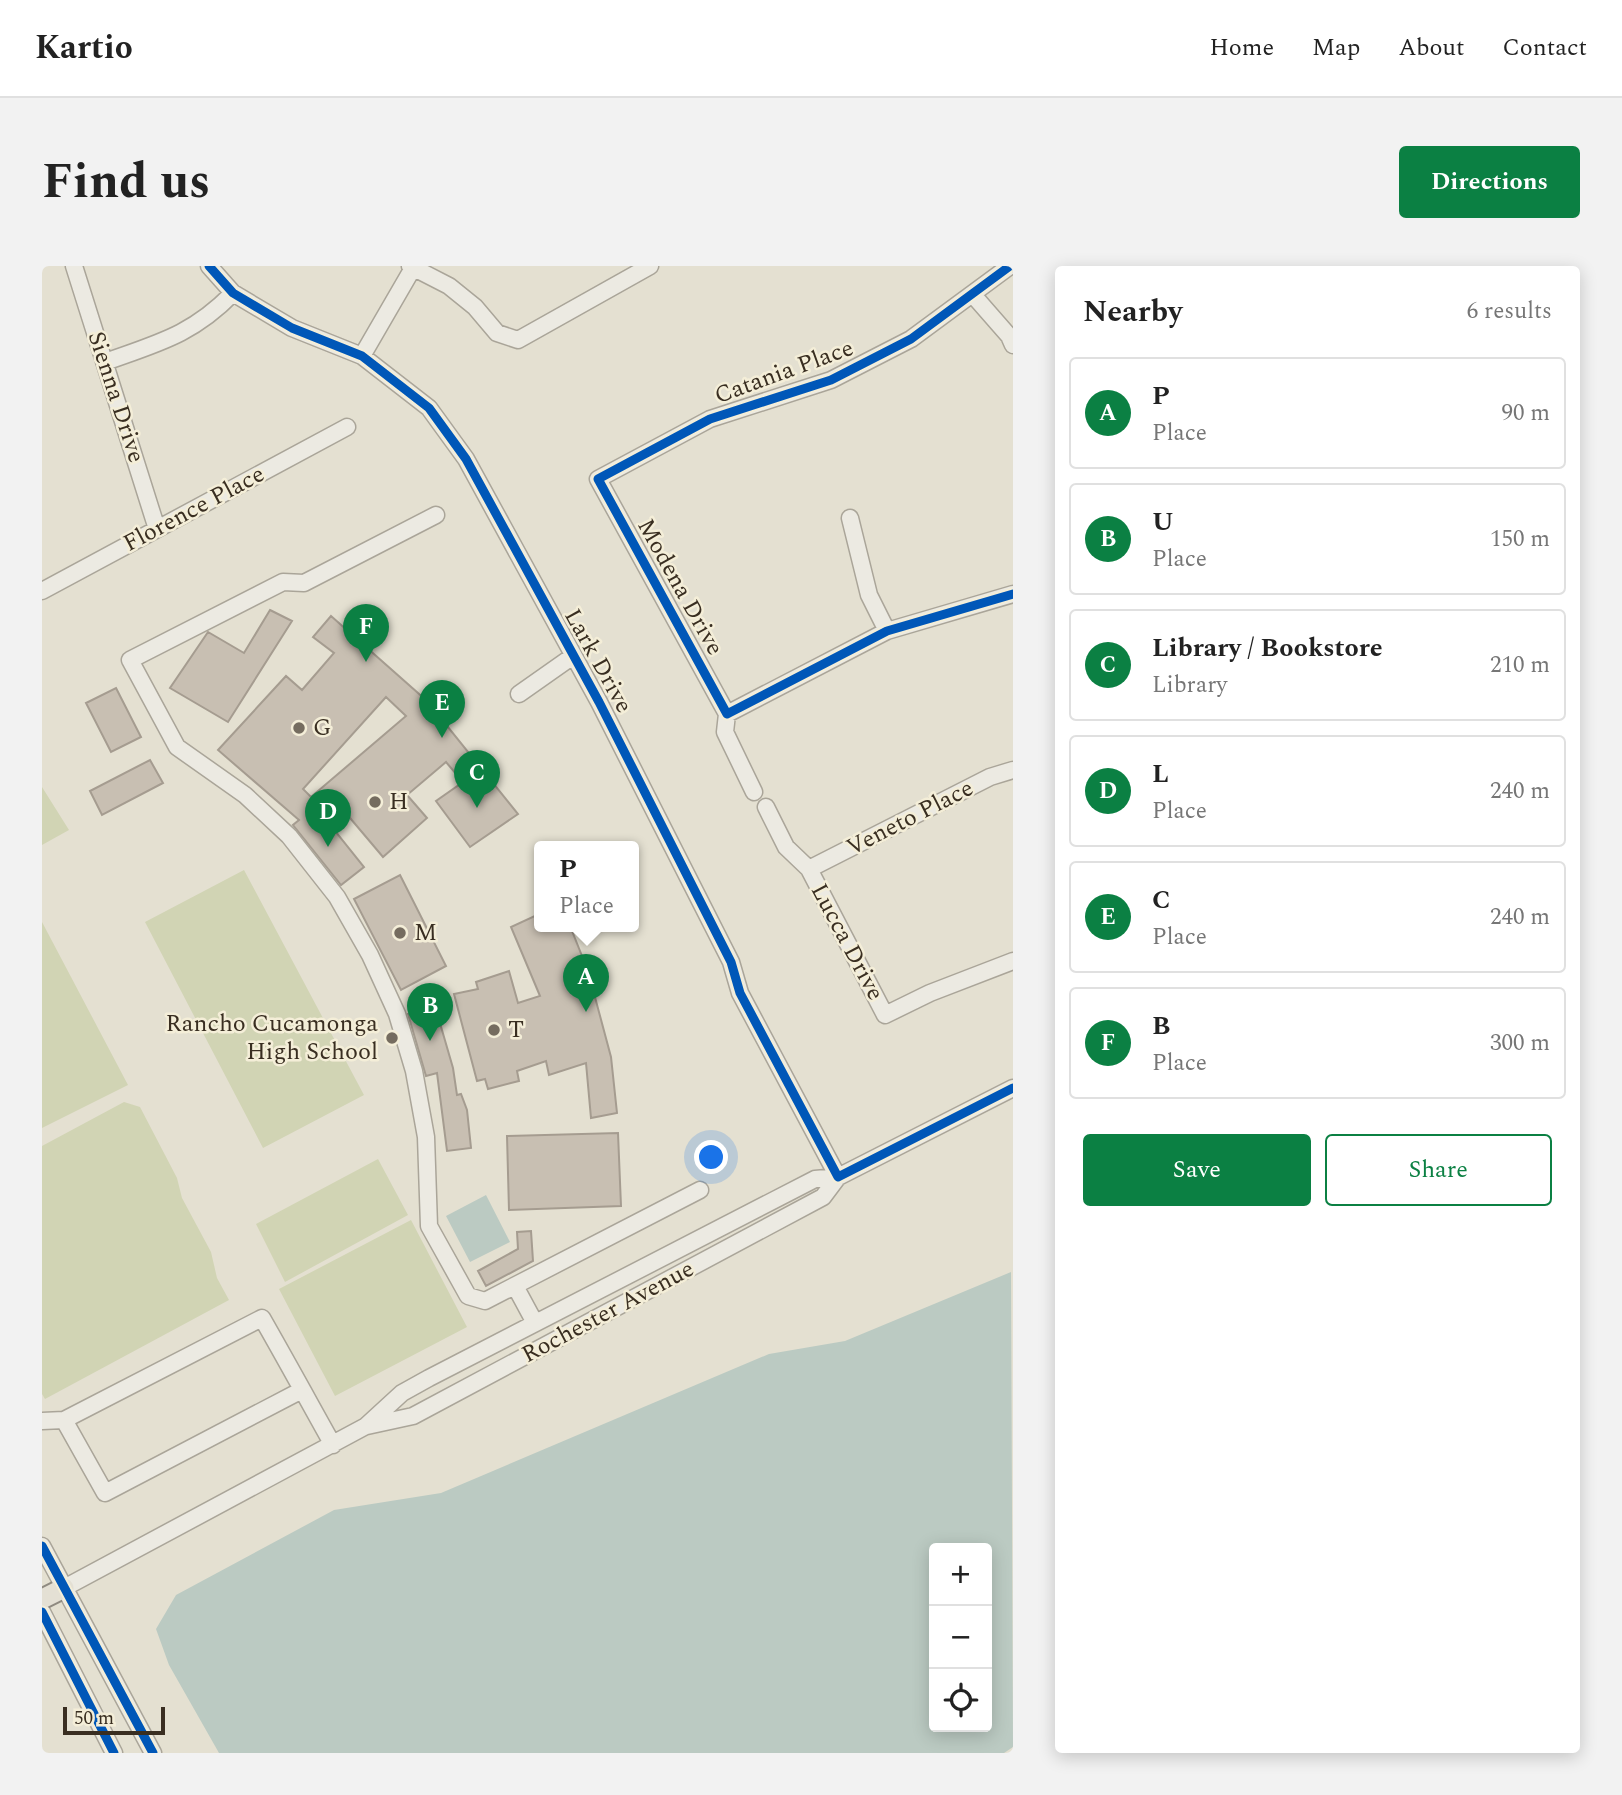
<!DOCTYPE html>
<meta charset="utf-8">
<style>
body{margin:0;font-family:Spectral,serif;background:#f2f2f2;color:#222}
.controls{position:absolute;right:21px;bottom:21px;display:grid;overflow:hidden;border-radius:7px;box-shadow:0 4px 18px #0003}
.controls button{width:63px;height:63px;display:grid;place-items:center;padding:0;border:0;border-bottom:2px solid #e0e0e0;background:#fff;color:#222;font:35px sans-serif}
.scale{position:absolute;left:21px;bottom:18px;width:102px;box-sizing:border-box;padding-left:7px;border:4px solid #392e21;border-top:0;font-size:19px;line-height:24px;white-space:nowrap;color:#392e21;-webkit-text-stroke:5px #f4eed8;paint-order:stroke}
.you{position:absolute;left:670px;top:892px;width:24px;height:24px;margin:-18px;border:5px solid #fff;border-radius:50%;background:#1a73e8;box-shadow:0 0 0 10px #1a73e833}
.badge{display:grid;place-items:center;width:46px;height:46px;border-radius:50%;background:#0b8043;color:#fff;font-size:23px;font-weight:700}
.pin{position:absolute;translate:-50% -58px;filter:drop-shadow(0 2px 4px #0008)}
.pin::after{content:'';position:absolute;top:37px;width:24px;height:21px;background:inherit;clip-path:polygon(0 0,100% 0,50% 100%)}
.popup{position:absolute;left:492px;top:575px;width:105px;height:91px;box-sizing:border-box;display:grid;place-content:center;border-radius:7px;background:#fff;filter:drop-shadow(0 2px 5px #0005);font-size:23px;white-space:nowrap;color:#767676}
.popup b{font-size:26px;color:#222}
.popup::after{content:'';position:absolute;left:50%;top:100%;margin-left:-14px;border:14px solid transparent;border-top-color:#fff}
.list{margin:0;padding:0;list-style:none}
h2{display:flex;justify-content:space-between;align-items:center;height:91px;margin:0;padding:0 28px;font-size:30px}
h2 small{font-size:23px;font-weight:400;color:#767676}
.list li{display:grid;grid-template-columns:46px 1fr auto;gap:21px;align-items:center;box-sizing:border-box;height:112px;margin:0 14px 14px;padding:0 14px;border:2px solid #e0e0e0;border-radius:7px}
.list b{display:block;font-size:26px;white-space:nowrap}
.list p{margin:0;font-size:23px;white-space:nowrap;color:#767676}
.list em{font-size:23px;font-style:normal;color:#767676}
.actions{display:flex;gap:14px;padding:21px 28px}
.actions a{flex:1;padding:16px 0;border:2px solid #0b8043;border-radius:7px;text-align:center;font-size:24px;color:#0b8043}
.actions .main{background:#0b8043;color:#fff}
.icon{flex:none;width:38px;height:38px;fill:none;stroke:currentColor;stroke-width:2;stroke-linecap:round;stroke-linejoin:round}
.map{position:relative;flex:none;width:971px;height:1487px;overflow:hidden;border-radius:7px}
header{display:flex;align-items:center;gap:42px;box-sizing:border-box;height:98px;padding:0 35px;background:#fff;border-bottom:2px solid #e0e0e0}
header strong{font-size:33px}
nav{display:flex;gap:38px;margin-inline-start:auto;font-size:24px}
.intro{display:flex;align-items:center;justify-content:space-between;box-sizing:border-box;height:168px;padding:0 42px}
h1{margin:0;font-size:49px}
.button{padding:18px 32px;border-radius:7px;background:#0b8043;color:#fff;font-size:24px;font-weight:700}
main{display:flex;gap:42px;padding:0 42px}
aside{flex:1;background:#fff;border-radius:7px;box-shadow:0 4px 18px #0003}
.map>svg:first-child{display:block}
.green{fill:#d1d4b4}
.water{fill:#bbcac2;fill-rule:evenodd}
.building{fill:#c8bfb2;stroke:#a59c90;stroke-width:2;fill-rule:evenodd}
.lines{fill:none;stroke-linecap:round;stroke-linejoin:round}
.minor-casing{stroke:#aaa599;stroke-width:19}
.major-casing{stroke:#8f8a80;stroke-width:23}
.minor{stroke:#eceae2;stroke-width:16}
.major{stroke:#e4e0d4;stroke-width:19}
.cycleway-casing{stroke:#f4eed8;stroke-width:13}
.cycleway{stroke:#0057b8;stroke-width:9}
.poi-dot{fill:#756c5f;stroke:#f4eed8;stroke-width:2.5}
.labels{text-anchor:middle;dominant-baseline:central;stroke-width:5;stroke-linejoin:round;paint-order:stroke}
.street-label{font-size:24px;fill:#392e21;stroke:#f4eed8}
.poi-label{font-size:24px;fill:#392e21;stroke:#f4eed8;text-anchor:start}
</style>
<header>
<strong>Kartio</strong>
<nav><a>Home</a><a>Map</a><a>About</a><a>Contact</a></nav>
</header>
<div class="intro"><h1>Find us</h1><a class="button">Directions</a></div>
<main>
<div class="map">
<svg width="971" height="1487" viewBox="0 0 971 1487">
<rect width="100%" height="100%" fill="#e4e0d1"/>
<path class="green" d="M0,521l27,43 -27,15z
M202,604l120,225 -101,53 -118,-226z
M0,656l86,163 -86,43z
M82,836l16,5 37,71 5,20 29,54 6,26 12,22 -184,99 -3,-5v-248z
M336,893l30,56 -123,67 -29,-58z
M369,954l56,107 -132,69 -56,-107z"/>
<path class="water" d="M444,929l24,47 -40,20 -24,-46z
M969,1006l2,475 -9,6h-785l-50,-88 -13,-36 20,-34 158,-85 107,-17 328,-139 76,-13zM892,1282h53v179h-53z"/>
<path class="building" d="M228,344l22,11 -64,101 -58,-34 38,-56 36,21z
M289,350l96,85 91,113 -48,33 -34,-46 27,-19 -17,-20 -39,33 20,23 -44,39 -49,-58 -15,12 45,56 -23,18 -48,-60 6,-5 -81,-70 68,-74 16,14 32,-37 -21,-16zM344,431l20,19 -95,81 -8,-8z
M74,422l25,49 -30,15 -25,-49z
M108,494l13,23 -61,32 -12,-24z
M358,609l46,91 -45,24 -47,-91z
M497,648v12h31l18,45 23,86 6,56 -26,5 -5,-55 -37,12 -3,-14 -29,10 2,10 -31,8 -3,-10 -8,2 -23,-87 24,-5 -2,-7 33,-11 9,32 22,-7 -29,-69z
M393,740l18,62 4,27 4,-1 6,16 4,38 -24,3 -10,-78 -11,3 -18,-62z
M576,867l3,73 -112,4 -2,-74z
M489,965l2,30 -47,25 -8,-15 40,-22 -1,-17z"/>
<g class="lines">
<g class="minor-casing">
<path id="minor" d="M32,0l83,263
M167,0l24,27 59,35 70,28 67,52 37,51 133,243 132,260 9,31 98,184
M368,0l39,20 26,21 22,26 21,7 132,-74
M932,30l35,40 4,9
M320,90l51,-88
M63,96c53,-19 87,-27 128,-69
M394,249l-132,68 -21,-1 -153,78 47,87 68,48 44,41 48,61 33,58 27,59 17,57 12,66 3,89 39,70 17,5 215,-111
M808,252l19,77 18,36
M0,325l305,-164
M477,428l54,-38
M685,448l-129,-235 112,-60 121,-39 80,-41 99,-73
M685,448l160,-83 126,-37
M685,448l-2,18 29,60
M724,541l20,40 23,22 76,146 45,-22 83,-32
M767,603l181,-92 23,-7
M473,1020l20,37
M260,1124l-197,103 -41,-73 198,-102c24,42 47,84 71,127
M0,1155l22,-1
M325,1160l46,-10 410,-219 15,-20
M0,1280l111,207
M22,1322l302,-162 36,-33 27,-15 386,-199 23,-2 175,-89
M0,1346l72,141"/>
</g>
<g class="major-casing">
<path id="major" d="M0,1333l22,-11"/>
</g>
<use href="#minor" class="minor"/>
<use href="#major" class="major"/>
<g class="cycleway-casing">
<path id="cycleway" d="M167,0l24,27 59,35 70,28 67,52 37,51 133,243 132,260 9,31 98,184 175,-89
M968,0l-99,73 -80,41 -121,39 -112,60 129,235 160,-83 126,-37
M0,1280l111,207
M0,1346l72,141"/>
</g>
<use href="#cycleway" class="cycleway"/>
</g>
<g class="poi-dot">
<circle cx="257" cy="462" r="7"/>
<circle cx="333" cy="536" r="7"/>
<circle cx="358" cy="667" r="7"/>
<circle cx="452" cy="764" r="7"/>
<circle cx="350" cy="772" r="7"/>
</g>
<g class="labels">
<g class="street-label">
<text transform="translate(742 106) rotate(-20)">Catania Place</text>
<text transform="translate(74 131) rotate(72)">Sienna Drive</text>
<text transform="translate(152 243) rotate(-28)">Florence Place</text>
<text transform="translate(638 321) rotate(61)">Modena Drive</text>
<text transform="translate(556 395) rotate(61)">Lark Drive</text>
<text transform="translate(868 552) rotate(-27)">Veneto Place</text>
<text transform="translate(805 676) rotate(62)">Lucca Drive</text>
<text transform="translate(566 1046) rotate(-28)">Rochester Avenue</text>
</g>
<g class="poi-label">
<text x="271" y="462">G</text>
<text x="347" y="536">H</text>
<text x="372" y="667">M</text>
<text x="336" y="758" text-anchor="end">Rancho Cucamonga<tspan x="336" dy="28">High School</tspan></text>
<text x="466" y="764">T</text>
</g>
</g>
</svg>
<div class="controls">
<button>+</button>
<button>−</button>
<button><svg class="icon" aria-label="locate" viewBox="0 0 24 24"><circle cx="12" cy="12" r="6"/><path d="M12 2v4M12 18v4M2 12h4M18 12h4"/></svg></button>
</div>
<div class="scale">50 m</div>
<div class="you"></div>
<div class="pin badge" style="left:544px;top:746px">A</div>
<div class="popup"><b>P</b>Place</div>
<div class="pin badge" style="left:388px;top:775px">B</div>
<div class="pin badge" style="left:435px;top:542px">C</div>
<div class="pin badge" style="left:286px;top:581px">D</div>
<div class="pin badge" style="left:400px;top:472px">E</div>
<div class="pin badge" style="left:324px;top:396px">F</div>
</div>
<aside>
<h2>Nearby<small>6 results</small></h2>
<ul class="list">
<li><span class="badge">A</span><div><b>P</b><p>Place</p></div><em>90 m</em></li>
<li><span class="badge">B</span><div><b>U</b><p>Place</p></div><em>150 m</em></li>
<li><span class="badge">C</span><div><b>Library / Bookstore</b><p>Library</p></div><em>210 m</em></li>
<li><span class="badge">D</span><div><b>L</b><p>Place</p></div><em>240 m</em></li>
<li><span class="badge">E</span><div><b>C</b><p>Place</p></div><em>240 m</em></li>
<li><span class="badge">F</span><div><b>B</b><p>Place</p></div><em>300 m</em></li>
</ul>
<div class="actions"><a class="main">Save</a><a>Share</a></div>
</aside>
</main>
